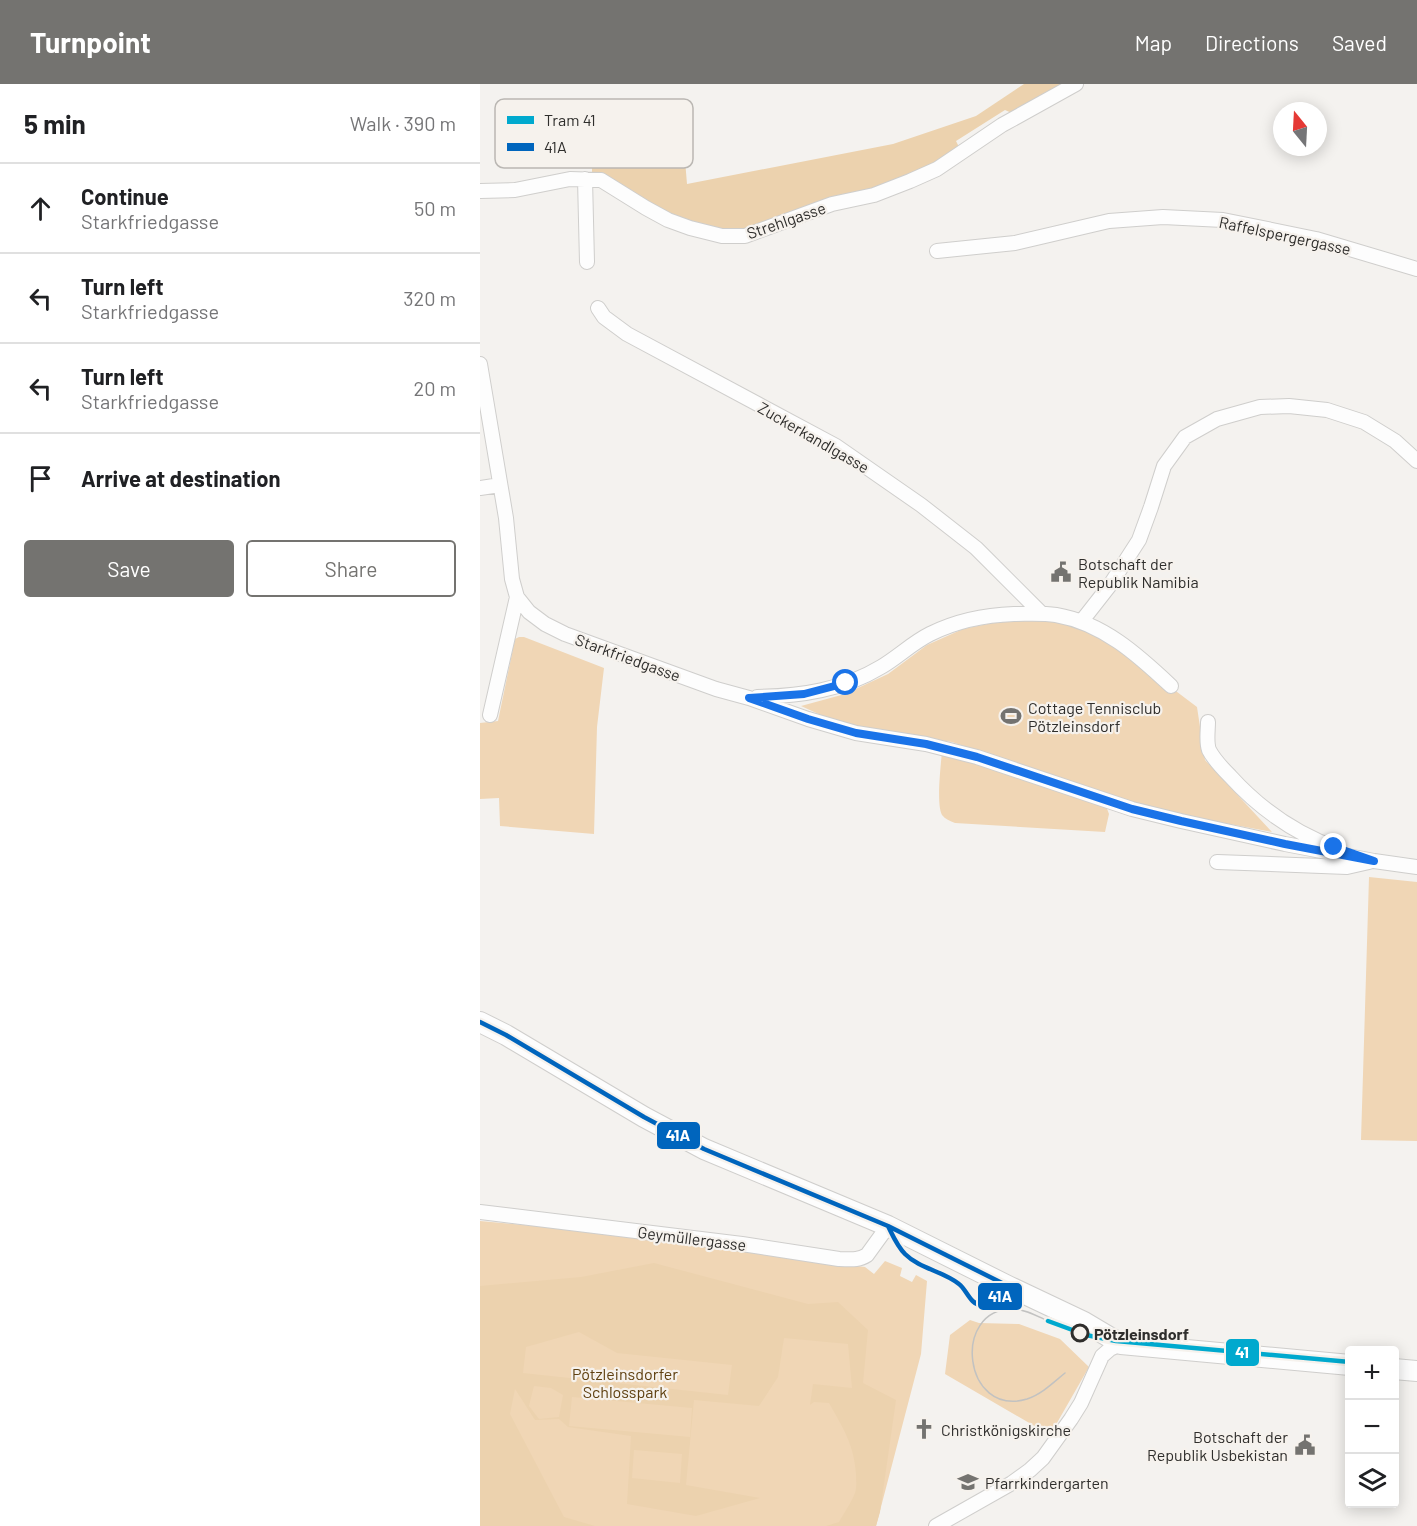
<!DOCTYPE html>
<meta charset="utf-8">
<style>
body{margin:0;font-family:Barlow,sans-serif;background:#f2f2f2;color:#202124}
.controls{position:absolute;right:18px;bottom:18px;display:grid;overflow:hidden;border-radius:6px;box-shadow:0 3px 15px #0003}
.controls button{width:54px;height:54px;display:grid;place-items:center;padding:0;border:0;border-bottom:2px solid #e0e0e0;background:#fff;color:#202124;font:30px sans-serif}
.compass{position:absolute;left:793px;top:18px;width:54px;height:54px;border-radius:50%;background:#fff;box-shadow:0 3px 15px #0003;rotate:342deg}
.stop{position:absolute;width:18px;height:18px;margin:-14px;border:4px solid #1a73e8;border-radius:50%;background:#fff}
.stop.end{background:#1a73e8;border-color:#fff;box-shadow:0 2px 6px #0008}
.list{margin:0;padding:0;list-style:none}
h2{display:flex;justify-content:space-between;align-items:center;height:78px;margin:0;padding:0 24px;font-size:26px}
h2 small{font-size:20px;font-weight:400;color:#757577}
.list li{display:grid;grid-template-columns:39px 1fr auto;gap:18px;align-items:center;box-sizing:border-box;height:90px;padding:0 24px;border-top:2px solid #e0e0e0}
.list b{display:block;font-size:22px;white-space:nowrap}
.list p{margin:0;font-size:20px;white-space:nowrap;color:#757577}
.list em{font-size:20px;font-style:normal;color:#757577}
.actions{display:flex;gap:12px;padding:18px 24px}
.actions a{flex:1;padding:14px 0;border:2px solid #747370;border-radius:6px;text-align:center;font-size:21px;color:#747370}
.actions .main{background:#747370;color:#fff}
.icon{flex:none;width:33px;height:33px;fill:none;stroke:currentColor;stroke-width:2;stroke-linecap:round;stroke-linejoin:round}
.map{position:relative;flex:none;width:937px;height:1442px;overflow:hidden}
header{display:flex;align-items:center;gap:36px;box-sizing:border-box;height:84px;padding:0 30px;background:#747370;color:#fff}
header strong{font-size:28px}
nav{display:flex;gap:33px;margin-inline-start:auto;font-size:21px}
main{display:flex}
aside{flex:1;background:#fff}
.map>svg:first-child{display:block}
.green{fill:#f0d6b5}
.forest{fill:#ecd2ae;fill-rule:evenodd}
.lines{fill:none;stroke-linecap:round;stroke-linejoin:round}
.street-casing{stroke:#cfcecc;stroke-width:16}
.secondary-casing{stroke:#cfcecc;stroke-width:22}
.street{stroke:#fdfdfd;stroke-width:14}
.secondary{stroke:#fdfdfd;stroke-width:20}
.tram{stroke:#c2c2c1;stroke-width:1.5}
.bus-1-casing{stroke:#f6f2ed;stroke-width:9}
.bus-1{stroke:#0065bd;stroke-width:4.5}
.tram-1-casing{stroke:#f6f2ed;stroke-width:9}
.tram-1{stroke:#00a9ce;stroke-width:4.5}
.route{stroke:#1a73e8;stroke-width:8}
.stop-dot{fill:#f6f2ed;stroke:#2f2e2c;stroke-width:3}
.labels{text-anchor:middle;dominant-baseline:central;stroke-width:4.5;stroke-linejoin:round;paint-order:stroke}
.street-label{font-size:16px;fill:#2f2e2c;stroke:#f6f2ed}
.poi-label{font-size:16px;fill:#2f2e2c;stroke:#f6f2ed;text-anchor:start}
.stop-label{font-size:16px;font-weight:bold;fill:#2f2e2c;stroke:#f6f2ed;text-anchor:start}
.park-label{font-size:16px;fill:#5f4010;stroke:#f6f2ed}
.key{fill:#f6f2ed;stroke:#bab7b3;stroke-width:1.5}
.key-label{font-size:16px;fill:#2f2e2c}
.line-badge{stroke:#f6f2ed;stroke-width:2}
.badge-label{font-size:16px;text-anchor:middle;font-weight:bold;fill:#fff}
</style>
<header>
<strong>Turnpoint</strong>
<nav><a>Map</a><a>Directions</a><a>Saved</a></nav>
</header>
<main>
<aside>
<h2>5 min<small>Walk · 390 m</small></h2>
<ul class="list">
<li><svg class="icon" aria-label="ahead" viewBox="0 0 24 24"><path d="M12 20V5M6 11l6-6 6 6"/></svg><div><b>Continue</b><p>Starkfriedgasse</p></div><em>50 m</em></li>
<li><svg class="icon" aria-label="left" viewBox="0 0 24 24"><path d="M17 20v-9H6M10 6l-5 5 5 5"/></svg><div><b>Turn left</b><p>Starkfriedgasse</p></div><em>320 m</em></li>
<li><svg class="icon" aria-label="left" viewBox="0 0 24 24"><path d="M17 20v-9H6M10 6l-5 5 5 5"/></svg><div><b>Turn left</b><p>Starkfriedgasse</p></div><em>20 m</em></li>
<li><svg class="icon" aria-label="arrive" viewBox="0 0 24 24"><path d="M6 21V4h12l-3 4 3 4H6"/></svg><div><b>Arrive at destination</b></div></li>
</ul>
<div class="actions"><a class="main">Save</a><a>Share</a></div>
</aside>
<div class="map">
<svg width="937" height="1442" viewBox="0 0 937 1442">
<rect width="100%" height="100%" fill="#f4f2ef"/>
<path class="green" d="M564,535l33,6 55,33 65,49 8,53 67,72 -122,-23 -198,-67 -107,-16 -44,-20 44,-12 43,-20 39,-29 36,-16 34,-7z
M39,553h5l80,31 -7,59 -3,107 -94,-8 -1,-28 -19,1v-76l18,-2 17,-82z
M462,667l164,55 3,8 -4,18 -150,-9c-5,-2 -10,-4 -13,-8 -6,-11 -1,-51 0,-64z
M889,793l48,5v259l-56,-1z
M0,1137l75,7 310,39 9,7 11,-13 17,7 -2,8 12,6 4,-7 11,6 -6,73 -45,172h-396z
M490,1236l9,3 40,1 41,15 29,28 -39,68 -105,-61 5,-39z"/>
<path class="forest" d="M544,0h42l-52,30 -9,-4 -49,31 5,10 -35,20 -180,61h-22l-42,-10 -90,-47v-21l92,-6 3,36 206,-40 83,-28z
M174,1179l154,41 30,-2 30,28 -5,53 33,17 -16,112 -4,14h-50l13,-4c5,-9 12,-19 16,-29 2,-6 1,-13 1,-19 -2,-30 -13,-46 -27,-71l-15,-1 -4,3 3,-21 39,4 -4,-44 -64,-6 -6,39 -19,29 -65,-6 -8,85 74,13 -64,18 -69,-12 4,-68 -63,-9 -9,-8 -24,1 -20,-31 -5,25 54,103 31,9h-115v-240l101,-9zM99,1248l38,21 115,12 -4,30 -205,-22 3,-26zM54,1302l17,2 12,7 -4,22 -20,2 -10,-13zM92,1313l120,11 -2,29 -121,-11zM154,1366l48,4 -2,29 -48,-5z"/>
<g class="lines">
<g class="street-casing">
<path id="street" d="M105,95l2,83
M0,107l35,-1 55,-11 31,1 45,28 22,12 22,8 32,8h23l87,-32 42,-9 36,-14 27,-12 65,-44 74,-41
M457,167l78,-8 94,-22 54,-4 60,3 93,19 101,30
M118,224l6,9 23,17 209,112 85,59 55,43 65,65
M0,280l26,154 6,61 5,18 12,15 16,12 20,10 151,55 33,9 59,21 48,14 70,11 51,13 155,52 49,12 104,23 89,17 43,6
M0,404l20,-3
M601,538l29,-37 29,-45 12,-33 13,-41 21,-29 32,-18 43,-12 29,-1 38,4 37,12 31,19 22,20
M277,613c44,-1 86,-7 124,-30 17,-10 31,-24 49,-33 26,-13 55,-19 84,-20 14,0 28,-1 42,1 47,8 82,40 115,71
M10,631l27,-118
M728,638c0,9 -2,20 1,28 5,10 13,18 21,26 29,32 66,58 108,73
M737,778l130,5 22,-5
M0,1128l262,32 97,15c10,0 19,2 28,-4l21,-29
M456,1442l76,-43 18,-13 13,-12 28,-39 10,-16 21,-47 8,-7 11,-5"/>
</g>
<g class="secondary-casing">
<path id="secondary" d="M0,938l26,13 138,82 60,32 184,77 120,60 76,36 37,22 229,21
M914,1285l23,2"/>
</g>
<use href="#street" class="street"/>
<use href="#secondary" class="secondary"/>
<path class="tram" d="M568,1237c-11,-5 -23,-12 -35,-12 -62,-1 -50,109 14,90 15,-5 27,-17 38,-26"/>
<g class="bus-1-casing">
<path id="bus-1" d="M0,938l26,13 138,82 60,32 184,77
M408,1142l120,60c-6,9 -14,19 -26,19 -12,0 -15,-15 -23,-21 -16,-13 -39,-15 -54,-30 -8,-8 -12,-18 -17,-28z"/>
</g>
<use href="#bus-1" class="bus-1"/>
<g class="tram-1-casing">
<path id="tram-1" d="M568,1237l38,14 30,6 234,21"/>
</g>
<use href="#tram-1" class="tram-1"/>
</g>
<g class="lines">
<path class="route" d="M366,599l-42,11 -55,4 59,21 48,14 70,11 51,13 155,52 49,12 104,23 89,17 -40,-14"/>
</g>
<defs>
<g id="civic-bare" transform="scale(1.62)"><path d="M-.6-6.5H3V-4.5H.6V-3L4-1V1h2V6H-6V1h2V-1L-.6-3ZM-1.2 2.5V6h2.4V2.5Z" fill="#747370" stroke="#f6f2ed" stroke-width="2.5" paint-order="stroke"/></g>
<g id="stadium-bare" transform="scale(1.62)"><path d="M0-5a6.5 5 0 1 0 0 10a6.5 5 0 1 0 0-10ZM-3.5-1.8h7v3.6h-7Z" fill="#747370" stroke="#f6f2ed" stroke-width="2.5" paint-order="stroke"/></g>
<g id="church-bare" transform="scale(1.62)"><path d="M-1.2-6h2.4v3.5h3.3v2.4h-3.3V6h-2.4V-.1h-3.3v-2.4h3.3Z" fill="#747370" stroke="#f6f2ed" stroke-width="2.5" paint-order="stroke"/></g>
<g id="school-bare" transform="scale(1.62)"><path d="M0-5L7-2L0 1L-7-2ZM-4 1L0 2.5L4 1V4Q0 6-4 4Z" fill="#747370" stroke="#f6f2ed" stroke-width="2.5" paint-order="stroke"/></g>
</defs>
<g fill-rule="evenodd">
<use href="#civic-bare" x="581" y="488"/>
<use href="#stadium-bare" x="531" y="632"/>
<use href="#church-bare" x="444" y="1345"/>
<use href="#civic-bare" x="825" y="1361"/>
<use href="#school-bare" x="488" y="1398"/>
</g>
<circle class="stop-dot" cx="600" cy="1249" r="8"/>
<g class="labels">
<g class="street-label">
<text transform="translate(306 136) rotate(-19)">Strehlgasse</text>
<text transform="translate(805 151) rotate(12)">Raffelspergergasse</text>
<text transform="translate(334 353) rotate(30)">Zuckerkandlgasse</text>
<text transform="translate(148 573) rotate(20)">Starkfriedgasse</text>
<text transform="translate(212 1154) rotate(7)">Geymüllergasse</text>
</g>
<g class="poi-label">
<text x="598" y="479">Botschaft der<tspan x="598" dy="18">Republik Namibia</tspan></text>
<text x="548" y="623">Cottage Tennisclub<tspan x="548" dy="18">Pötzleinsdorf</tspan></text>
<text x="461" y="1345">Christkönigskirche</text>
<text x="808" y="1352" text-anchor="end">Botschaft der<tspan x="808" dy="18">Republik Usbekistan</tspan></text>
<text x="505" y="1398">Pfarrkindergarten</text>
</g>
<g class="stop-label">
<text x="614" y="1249">Pötzleinsdorf</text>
</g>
<g class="park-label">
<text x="145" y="1289">Pötzleinsdorfer<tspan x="145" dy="18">Schlosspark</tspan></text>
</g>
</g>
<rect x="15" y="15" width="198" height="69" rx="9" class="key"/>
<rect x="27" y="32" width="27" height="8" fill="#00a9ce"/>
<rect x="27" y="59" width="27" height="8" fill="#0065bd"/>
<g class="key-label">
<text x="64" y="42">Tram 41</text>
<text x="64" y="69">41A</text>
</g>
<g class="line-badge">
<rect x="176" y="1037" width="45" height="29" rx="6" fill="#0065bd"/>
<rect x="497" y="1198" width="46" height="29" rx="6" fill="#0065bd"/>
<rect x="745" y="1254" width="35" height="29" rx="6" fill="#00a9ce"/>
</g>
<g class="badge-label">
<text x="198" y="1057">41A</text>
<text x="520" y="1218">41A</text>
<text x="762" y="1274">41</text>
</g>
</svg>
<div class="controls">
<button>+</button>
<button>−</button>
<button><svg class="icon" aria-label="layers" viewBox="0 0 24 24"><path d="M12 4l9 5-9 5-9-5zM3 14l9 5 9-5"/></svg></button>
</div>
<svg class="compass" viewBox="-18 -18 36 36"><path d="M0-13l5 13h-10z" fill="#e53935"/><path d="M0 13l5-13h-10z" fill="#757577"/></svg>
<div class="stop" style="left:366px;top:599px"></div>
<div class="stop end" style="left:854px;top:763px"></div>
</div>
</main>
